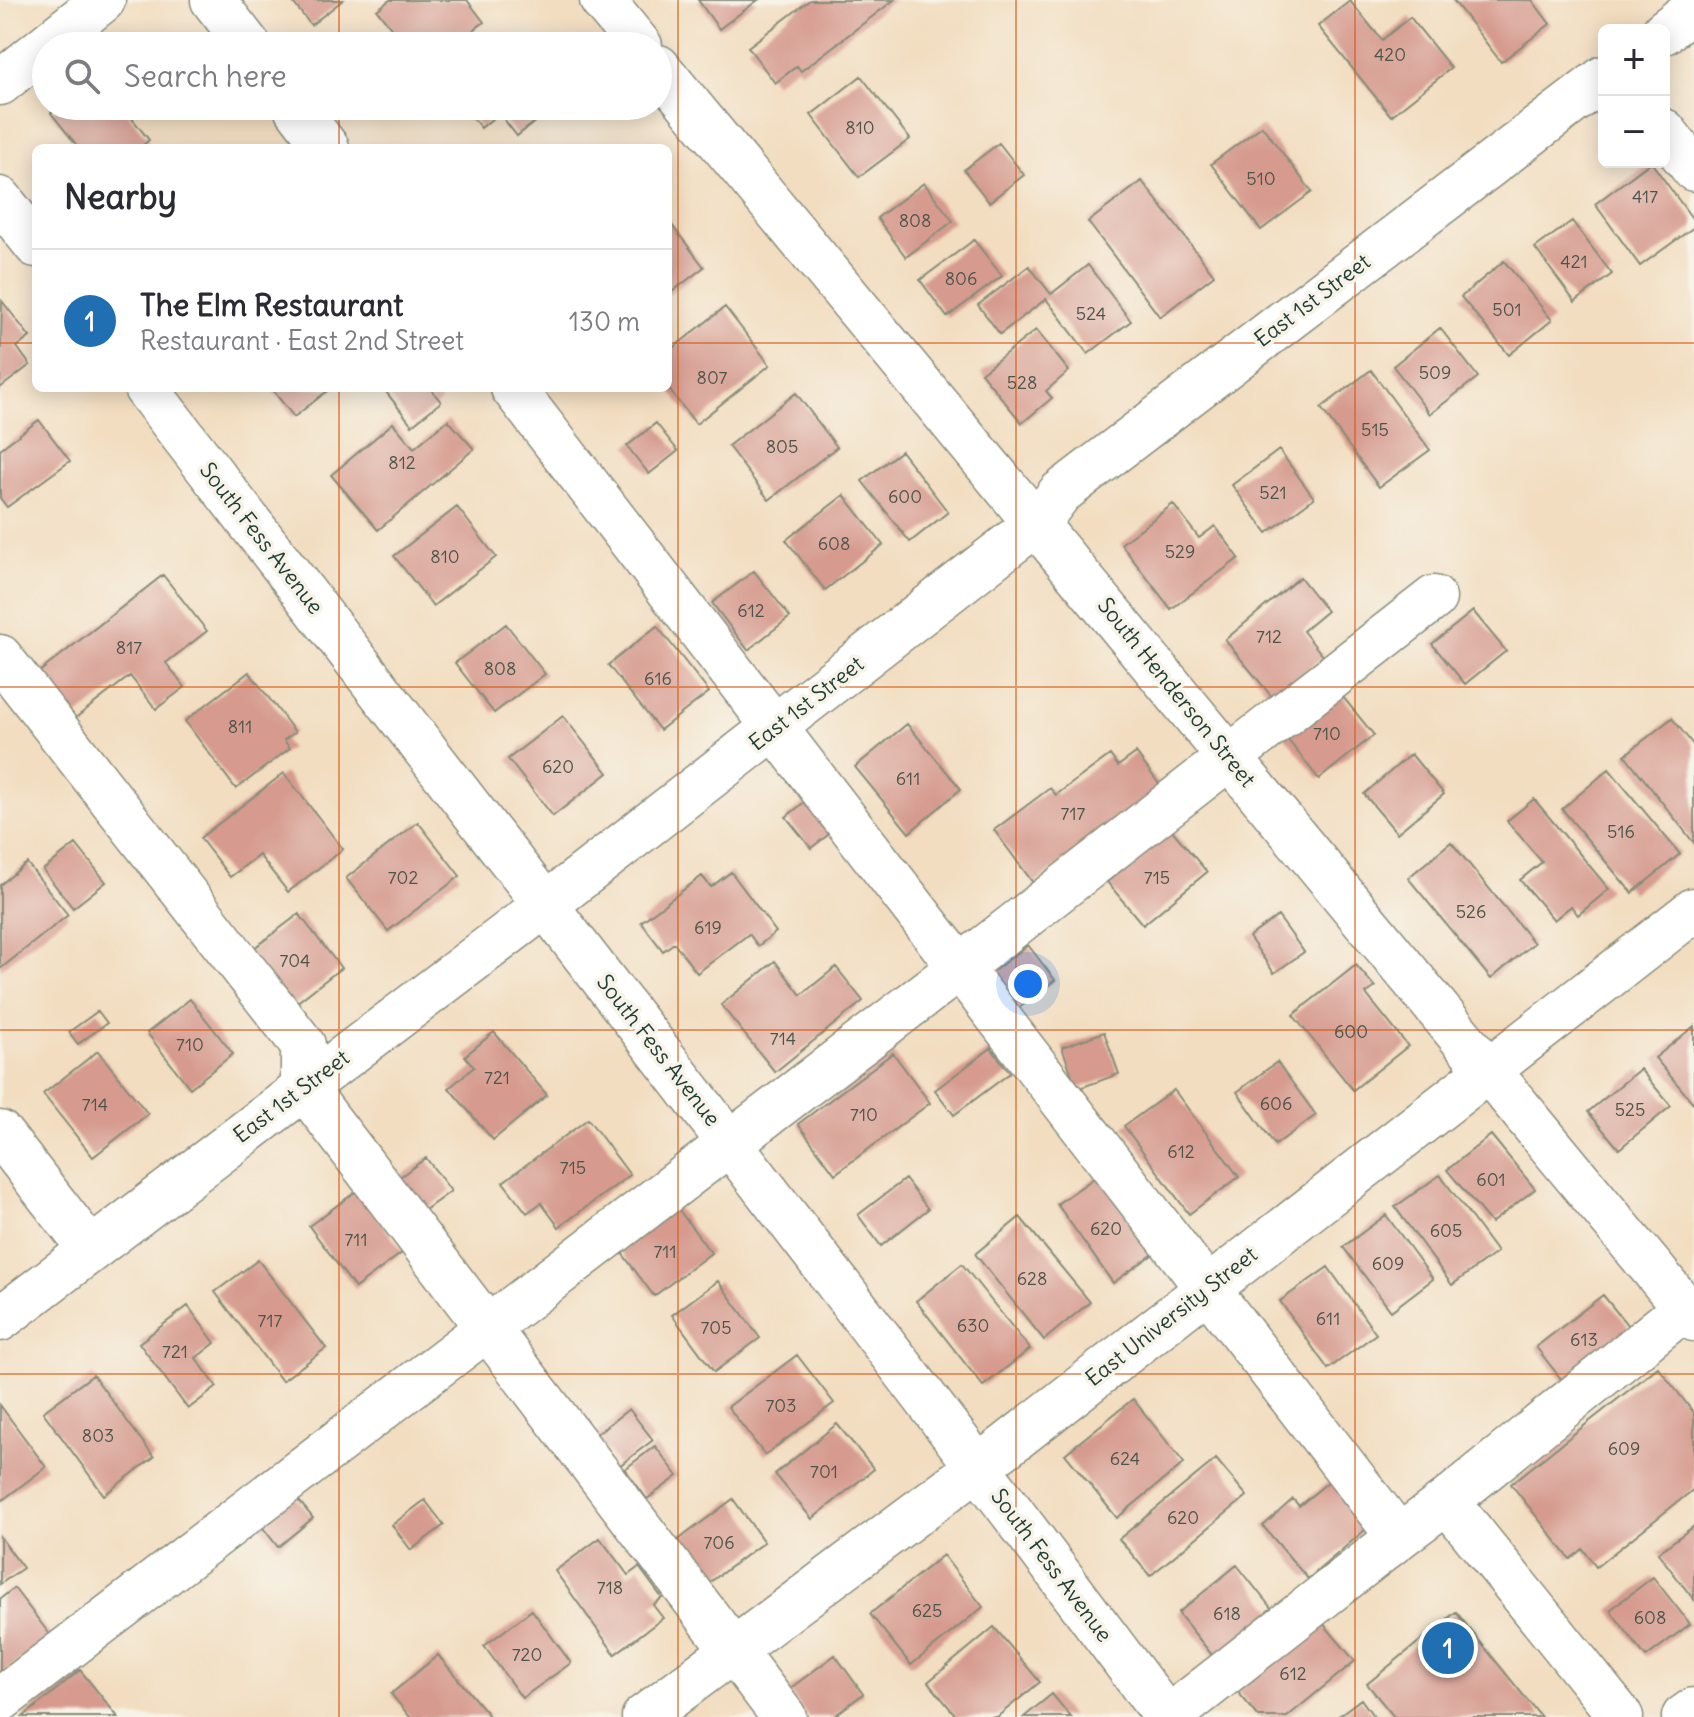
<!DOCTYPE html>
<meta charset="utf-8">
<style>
body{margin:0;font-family:Delius,sans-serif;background:#f7f7f7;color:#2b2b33}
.controls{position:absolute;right:24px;top:24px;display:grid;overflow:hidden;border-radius:12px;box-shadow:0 4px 20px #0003}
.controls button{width:72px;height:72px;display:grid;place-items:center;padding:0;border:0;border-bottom:2px solid #e1e1e2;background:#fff;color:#2b2b33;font:40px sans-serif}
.you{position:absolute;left:1028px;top:984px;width:28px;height:28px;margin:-20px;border:6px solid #fff;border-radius:50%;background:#1a73e8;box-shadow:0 0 0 12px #1a73e833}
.badge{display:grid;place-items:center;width:52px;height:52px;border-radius:50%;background:#1f6fb2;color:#fff;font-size:26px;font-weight:700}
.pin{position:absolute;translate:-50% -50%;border:4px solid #fff;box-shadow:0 2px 8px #0006}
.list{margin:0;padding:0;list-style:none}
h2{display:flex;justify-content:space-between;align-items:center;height:104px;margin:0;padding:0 32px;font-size:34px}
h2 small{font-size:26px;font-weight:400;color:#7c7c81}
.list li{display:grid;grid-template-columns:52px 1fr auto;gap:24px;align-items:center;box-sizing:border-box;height:144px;padding:0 32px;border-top:2px solid #e1e1e2}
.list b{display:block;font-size:30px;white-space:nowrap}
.list p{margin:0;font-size:26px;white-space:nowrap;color:#7c7c81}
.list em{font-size:26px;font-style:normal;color:#7c7c81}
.icon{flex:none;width:44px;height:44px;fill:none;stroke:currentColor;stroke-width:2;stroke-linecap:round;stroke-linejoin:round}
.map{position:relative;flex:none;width:1694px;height:1717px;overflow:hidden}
.search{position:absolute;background:#fff;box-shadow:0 4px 20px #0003;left:32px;top:32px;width:640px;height:88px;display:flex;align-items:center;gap:20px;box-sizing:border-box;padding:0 28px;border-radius:44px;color:#7c7c81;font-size:30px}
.panel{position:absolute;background:#fff;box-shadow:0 4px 20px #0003;left:32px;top:144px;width:640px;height:248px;border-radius:12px}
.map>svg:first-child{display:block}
.building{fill:#d69a8e}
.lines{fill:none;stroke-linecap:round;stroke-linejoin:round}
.minor-casing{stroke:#888d7a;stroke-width:47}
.minor{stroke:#fff;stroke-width:44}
.grid{fill:none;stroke:#d45610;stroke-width:2;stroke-opacity:0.55}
.labels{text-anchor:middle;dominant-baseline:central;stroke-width:7;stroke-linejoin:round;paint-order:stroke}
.number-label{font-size:18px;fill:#4d544a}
.street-label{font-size:22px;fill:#1f3d34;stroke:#f7f3e8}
</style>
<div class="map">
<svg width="1694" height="1717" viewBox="0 0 1694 1717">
<rect width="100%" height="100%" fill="#f7f3e8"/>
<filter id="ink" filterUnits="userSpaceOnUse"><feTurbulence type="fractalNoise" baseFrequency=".0125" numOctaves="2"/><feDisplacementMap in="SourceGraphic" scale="16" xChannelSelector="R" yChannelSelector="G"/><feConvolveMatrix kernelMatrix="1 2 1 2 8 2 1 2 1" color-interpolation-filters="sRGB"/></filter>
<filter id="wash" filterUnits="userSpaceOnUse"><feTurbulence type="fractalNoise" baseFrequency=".006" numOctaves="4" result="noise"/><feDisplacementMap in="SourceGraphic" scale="32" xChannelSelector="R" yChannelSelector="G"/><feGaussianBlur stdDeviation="1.8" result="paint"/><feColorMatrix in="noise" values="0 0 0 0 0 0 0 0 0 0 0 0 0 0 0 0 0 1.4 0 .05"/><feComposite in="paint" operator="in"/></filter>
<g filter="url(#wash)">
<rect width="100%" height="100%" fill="#f2ddc0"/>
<g id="blocks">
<path class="building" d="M291,0h52l-32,25z
M390,0h77l17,22 -31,24h-47l-29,-36z
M698,0h60l-39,29z
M810,0h84l-93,71 -4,-5 -22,17 -27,-36z
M1453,0h79l18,24 -49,38z
M1350,1l32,39 28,-23 41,51 -60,48 -73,-90z
M861,76l49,63 -51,38 -48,-62z
M60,106h62l27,34 -9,8h-61l-28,-35z
M463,106h87l2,2 -35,28 -18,-23 -18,15z
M1262,126l50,66 -51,38 -50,-66z
M999,143l25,32 -35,27 -25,-32z
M1651,162l43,59v6l-54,39 -45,-62z
M1142,181l72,94 -54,42 -72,-95z
M924,183l29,38 -47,36 -29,-39z
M668,220l36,47 -36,28z
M1572,221l40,53 -37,28 -40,-54z
M974,240l28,36 -55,41 -27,-37z
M1504,261l48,59 -43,35 -48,-58z
M1088,265l43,56 -43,33 -42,-55 -46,35 -22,-29 51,-39 22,28z
M2,301l28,36 -13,10 13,18 -30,23z
M725,307l45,58 -74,59 -28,-36v-36z
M1440,328l38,49 -48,37 -37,-48z
M1036,330l33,41 -23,20 6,7 -30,25 -41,-50z
M1371,370l59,80 -51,37 -58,-79z
M271,388h60l-37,29z
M383,388h47l11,14 -29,23z
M796,393l41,54 -68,53 -41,-54z
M39,420l31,41 -63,46 -7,-9v-49z
M448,420l26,29 -96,81 -47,-55 62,-52 21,25z
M656,423l22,28 -29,23 -22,-28z
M1279,450l35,48 -47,35 -35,-48z
M901,451l47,61 -38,30 -48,-61z
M844,495l39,50 -58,45 -39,-50z
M1173,504l26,34 16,-12 24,32 -68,51 -50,-65z
M457,507l39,50 -63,49 -39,-50z
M754,571l36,46 -42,33 -36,-47z
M163,575l44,56 -41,32 19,24 -29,22 -26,-33 -56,43 -36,-46z
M1300,577l27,34 -24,20 20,25 -50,42 -48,-58z
M1473,611l33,40 -41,33 -33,-40z
M506,624l39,50 -51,39 -39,-50z
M657,626l52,66 -49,38 -52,-65z
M249,672l46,60 -11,8 6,8 -54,41 -51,-68z
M1334,686l40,49 -55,44 -39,-49z
M563,716l45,57 -55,43 -45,-57z
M1672,718l22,28v97l-69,-88z
M907,724l54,65 -52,44 -54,-66z
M1136,753l26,35 -128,96 -40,-54 56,-42 6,7 54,-40 8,11z
M1411,754l33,40 -47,39 -33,-39z
M1609,769l71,85 -48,39 -70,-84z
M284,773l59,76 -55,43 -29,-37 -29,22 -30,-39z
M817,792l25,32 -31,24 -25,-31z
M1534,799l75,90 -31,26 -7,-9 -17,14 -34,-40 22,-18 -35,-41z
M418,822l42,54 -72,55 -42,-53z
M1171,829l36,43 -64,53 -36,-43z
M1451,842l83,101 -43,36 -83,-101z
M76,844l30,38 -33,26 -30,-38z
M27,863l41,52 -68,54v-84z
M731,872l45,60 -18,14 -9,-12 -52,39 -23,-30 -11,8 -22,-29 61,-46 9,11z
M299,914l42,54 -50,39 -42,-55z
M1278,916l26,36 -30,21 -25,-36z
M1028,945l27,35 -37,29 -27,-36z
M775,961l26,34 35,-28 27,34 -88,71 -54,-67z
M1356,965l19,22 -9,7 42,52 -55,44 -60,-75z
M190,999l43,55 -43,34 -43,-55z
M98,1011l9,12 -29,21 -9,-12z
M1694,1026v78l-39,-46z
M494,1032l53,63 -54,45 -44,-52 25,-21 -9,-11z
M1104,1032l15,42 -42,15 -15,-42z
M991,1048l19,25 -56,42 -19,-25z
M98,1051l50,63 -55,43 -50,-63z
M893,1053l37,50 -95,71 -37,-50z
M1277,1062l39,53 -41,30 -38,-53z
M1640,1069l31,37 -52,43 -31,-37z
M1174,1090l65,87 -50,37 -65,-88z
M588,1119l42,56 -71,52 -18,-24 -14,10 -24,-31z
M1491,1135l44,54 -44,34 -44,-53z
M426,1158l25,33 -33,24 -25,-33z
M1100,1174l56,78 -43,31 -56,-79z
M1440,1175l57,77 -45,33 -57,-78z
M905,1179l23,30 -47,37 -23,-31z
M357,1191l46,61 -48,36 -46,-62z
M676,1206l35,47 -57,43 -35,-47z
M1386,1215l47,64 -42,32 -48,-64z
M1020,1217l70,85 -46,38 -69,-86z
M258,1260l68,88 -44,33 -67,-89z
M962,1264l68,85 -47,37 -67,-85z
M1328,1267l48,67 -48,35 -48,-68z
M718,1281l42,57 -46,34 -42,-57z
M1603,1295l30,37 -68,52 -29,-37z
M188,1306l27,37 -19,15 21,29 -29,22 -49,-66z
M797,1355l37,48 -69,52 -37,-48z
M1658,1367l36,46v76l-98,78 -13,-18 -13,10 -59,-75z
M93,1375l61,82 -50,38 -61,-83z
M1133,1399l51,64 -67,55 -52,-64z
M0,1405l46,62 -46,35z
M629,1409l24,31 -34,26 -24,-31z
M837,1424l37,45 -62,50 -37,-45z
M655,1446l23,30 -31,23 -22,-30z
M1216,1459l31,37 -97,80 -31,-37z
M1333,1478l39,46 -64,55 -45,-53 30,-27 6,7z
M295,1496l18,22 -35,29 -18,-23z
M733,1499l31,43 -58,43 -32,-42z
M425,1500l19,25 -33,25 -19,-25z
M1694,1526v74l-36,-47z
M0,1537l23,31 -23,16z
M600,1538l28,37 11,-8 23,31 -9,7 10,13 -48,36 -60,-83z
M943,1555l40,52 -72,58 -41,-51z
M1237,1565l38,48 -59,47 -38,-47z
M1653,1577l37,47 -44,33 -36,-47z
M14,1588l37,48 -51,40v-77z
M532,1610l39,53 -49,35 -38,-52z
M1456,1612l85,105h-147l-27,-33z
M1316,1615l39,46 -68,56h-28l-27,-32z
M994,1627l46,55 -43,35h-40l-29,-35z
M438,1655l52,62h-80l-19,-23z
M835,1655l28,39 -30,23h-25l-20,-27z
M80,1670l38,47h-95z
M1052,1694l19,23h-47z
M1361,1699l13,18h-37z"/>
</g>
</g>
<g filter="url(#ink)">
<use href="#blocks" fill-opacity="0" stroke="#888d7a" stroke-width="2"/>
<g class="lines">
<g class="minor-casing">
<path id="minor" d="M213,0l36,46
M602,0l38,46
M1664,32l30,-23
M658,67l1036,1252
M0,83l103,-83
M295,106l32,42
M1664,131l30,38
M0,199l36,46
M146,388c340,443 686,881 1020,1329
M513,388l886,1149 48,-36 174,216
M0,657l303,388v41l481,631
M0,1133l90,116
M0,1319l544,-413 493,-383 23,-30 544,-415
M1447,1501l238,-193
M0,1700l958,-731 476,-371
M644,1717l362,-271 688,-536
M1169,1717l230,-180
M1684,1717l10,-7"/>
</g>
<use href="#minor" class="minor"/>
</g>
</g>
<path class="grid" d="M339,0v46M678,0v1717M1016,0v1717M1355,0v1717M339,106v42M0,343h36M668,343h1026M339,388v1329M0,687h1694M0,1030h1694M0,1374h1694"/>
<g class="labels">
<g class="number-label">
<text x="1390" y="54">420</text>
<text x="860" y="127">810</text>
<text x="1261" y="178">510</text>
<text x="1645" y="196">417</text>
<text x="915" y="220">808</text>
<text x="1574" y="261">421</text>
<text x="961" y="278">806</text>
<text x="1507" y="309">501</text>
<text x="1091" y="313">524</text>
<text x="1435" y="372">509</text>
<text x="712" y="377">807</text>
<text x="1022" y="382">528</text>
<text x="1375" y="429">515</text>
<text x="782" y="446">805</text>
<text x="402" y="462">812</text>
<text x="1273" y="492">521</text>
<text x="905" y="496">600</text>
<text x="834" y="543">608</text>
<text x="1180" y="551">529</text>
<text x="445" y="556">810</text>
<text x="751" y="610">612</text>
<text x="1269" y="636">712</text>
<text x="129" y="647">817</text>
<text x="500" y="668">808</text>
<text x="658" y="678">616</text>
<text x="240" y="726">811</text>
<text x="1327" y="733">710</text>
<text x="558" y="766">620</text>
<text x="908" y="778">611</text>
<text x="1073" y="813">717</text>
<text x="1621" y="831">516</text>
<text x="403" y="877">702</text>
<text x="1157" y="877">715</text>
<text x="1471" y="911">526</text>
<text x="708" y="927">619</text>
<text x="295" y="960">704</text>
<text x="1351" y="1031">600</text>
<text x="783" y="1038">714</text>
<text x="190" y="1044">710</text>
<text x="497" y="1077">721</text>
<text x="1276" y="1103">606</text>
<text x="95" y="1104">714</text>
<text x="1630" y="1109">525</text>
<text x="864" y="1114">710</text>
<text x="1181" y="1151">612</text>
<text x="573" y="1167">715</text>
<text x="1491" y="1179">601</text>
<text x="1106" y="1228">620</text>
<text x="1446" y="1230">605</text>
<text x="356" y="1239">711</text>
<text x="665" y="1251">711</text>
<text x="1388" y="1263">609</text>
<text x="1032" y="1278">628</text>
<text x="1328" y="1318">611</text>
<text x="270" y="1320">717</text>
<text x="973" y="1325">630</text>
<text x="716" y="1327">705</text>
<text x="1584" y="1339">613</text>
<text x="175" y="1351">721</text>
<text x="781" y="1405">703</text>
<text x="98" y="1435">803</text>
<text x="1624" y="1448">609</text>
<text x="1125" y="1458">624</text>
<text x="824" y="1471">701</text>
<text x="1183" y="1517">620</text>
<text x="719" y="1542">706</text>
<text x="610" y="1587">718</text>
<text x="927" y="1610">625</text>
<text x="1227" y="1613">618</text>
<text x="1650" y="1617">608</text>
<text x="527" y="1654">720</text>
<text x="1293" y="1673">612</text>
</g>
<g class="street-label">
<text transform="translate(1312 300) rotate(-37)">East 1st Street</text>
<text transform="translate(262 538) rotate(52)">South Fess Avenue</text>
<text transform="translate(1177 692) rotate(51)">South Henderson Street</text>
<text transform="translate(806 703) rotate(-38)">East 1st Street</text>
<text transform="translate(659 1050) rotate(52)">South Fess Avenue</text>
<text transform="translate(291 1096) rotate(-37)">East 1st Street</text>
<text transform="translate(1171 1316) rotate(-38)">East University Street</text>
<text transform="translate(1052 1565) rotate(53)">South Fess Avenue</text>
</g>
</g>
</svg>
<div class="controls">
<button>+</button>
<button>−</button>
</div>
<div class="you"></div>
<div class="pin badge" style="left:1448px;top:1648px">1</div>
<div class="search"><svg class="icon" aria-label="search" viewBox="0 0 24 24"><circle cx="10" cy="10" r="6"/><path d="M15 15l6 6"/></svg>Search here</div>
<section class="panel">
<h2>Nearby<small></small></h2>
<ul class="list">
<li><span class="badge">1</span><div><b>The Elm Restaurant</b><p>Restaurant · East 2nd Street</p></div><em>130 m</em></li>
</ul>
</section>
</div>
